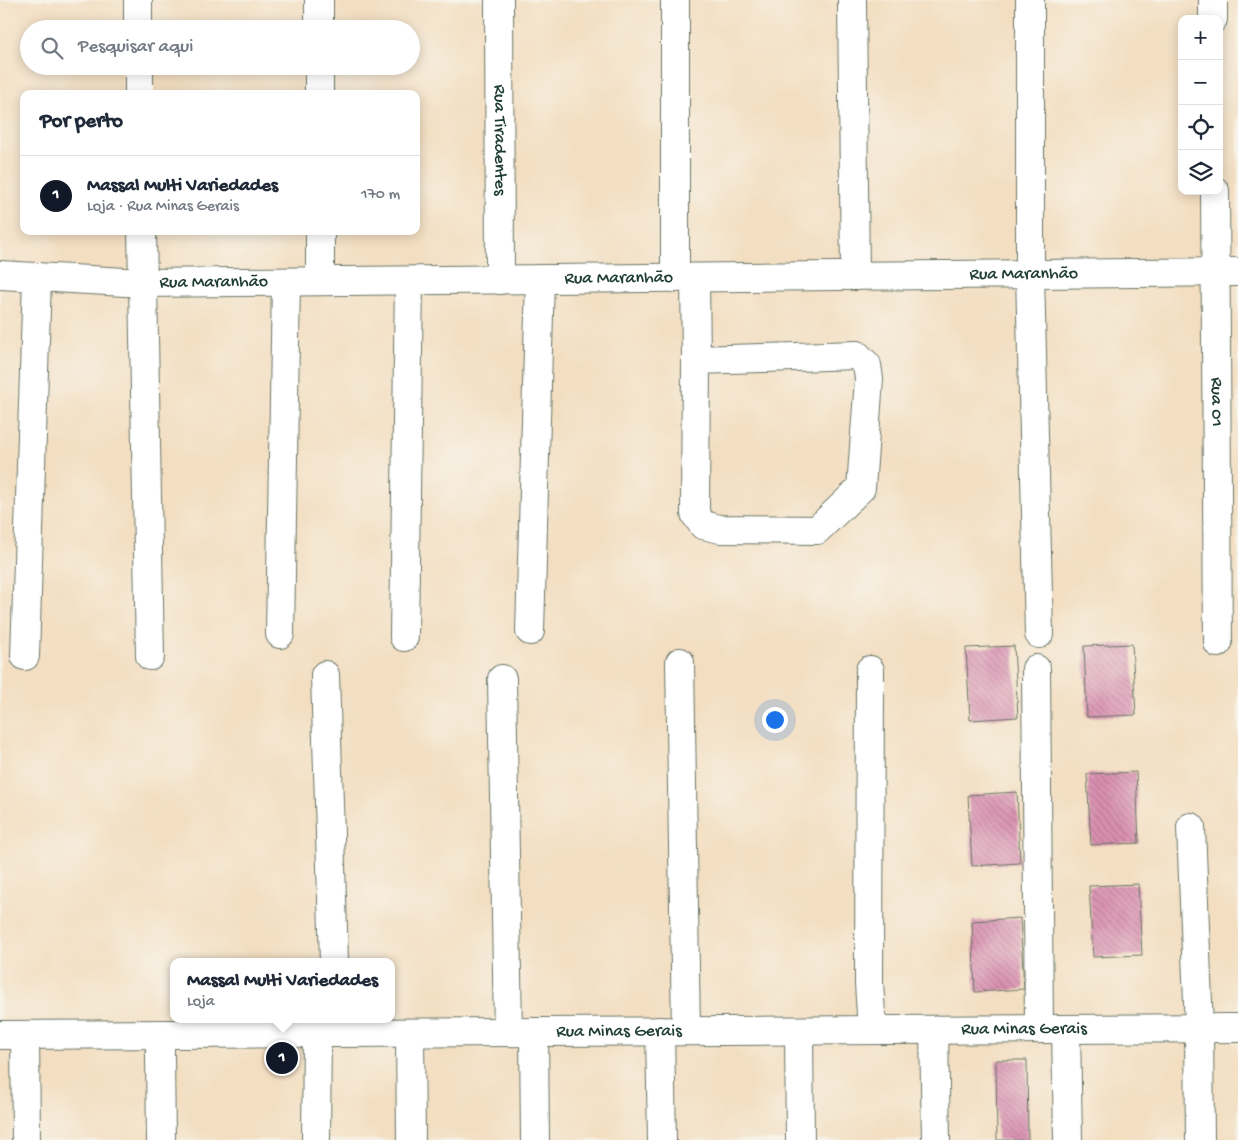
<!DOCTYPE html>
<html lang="pt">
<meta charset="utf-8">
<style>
body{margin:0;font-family:"Gochi Hand",sans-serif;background:#f2f2f3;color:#1f2937}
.controls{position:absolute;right:15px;top:15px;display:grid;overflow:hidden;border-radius:10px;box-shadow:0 2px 12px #0003}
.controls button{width:45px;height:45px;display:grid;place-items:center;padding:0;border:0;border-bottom:1px solid #e0e1e3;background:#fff;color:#1f2937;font:25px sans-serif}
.you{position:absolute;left:774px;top:719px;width:18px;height:18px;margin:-12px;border:4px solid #fff;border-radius:50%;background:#1a73e8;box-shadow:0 0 0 8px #1a73e833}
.badge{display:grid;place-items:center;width:32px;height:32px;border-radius:50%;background:#111827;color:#fff;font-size:16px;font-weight:700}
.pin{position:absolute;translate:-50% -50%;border:2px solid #fff;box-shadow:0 1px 5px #0006}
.popup{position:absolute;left:170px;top:958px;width:225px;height:65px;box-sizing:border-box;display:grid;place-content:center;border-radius:10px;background:#fff;filter:drop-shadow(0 1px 4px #0005);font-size:16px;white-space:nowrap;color:#747a83}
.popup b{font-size:19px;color:#1f2937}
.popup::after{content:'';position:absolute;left:50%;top:100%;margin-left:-10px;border:10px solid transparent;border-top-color:#fff}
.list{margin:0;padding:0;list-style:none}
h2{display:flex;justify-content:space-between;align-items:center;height:65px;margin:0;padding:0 20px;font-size:21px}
h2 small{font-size:16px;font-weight:400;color:#747a83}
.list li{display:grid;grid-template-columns:32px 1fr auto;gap:15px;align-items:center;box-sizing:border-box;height:80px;padding:0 20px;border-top:1px solid #e0e1e3}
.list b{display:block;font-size:19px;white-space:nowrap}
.list p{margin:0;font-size:16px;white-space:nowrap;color:#747a83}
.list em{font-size:16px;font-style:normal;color:#747a83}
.icon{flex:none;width:28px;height:28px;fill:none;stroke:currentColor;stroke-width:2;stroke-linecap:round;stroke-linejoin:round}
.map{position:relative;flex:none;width:1238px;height:1140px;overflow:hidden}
.search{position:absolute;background:#fff;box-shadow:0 2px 12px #0003;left:20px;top:20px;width:400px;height:55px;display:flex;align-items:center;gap:12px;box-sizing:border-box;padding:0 18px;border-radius:28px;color:#747a83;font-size:19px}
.panel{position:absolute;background:#fff;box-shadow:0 2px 12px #0003;left:20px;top:90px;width:400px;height:145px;border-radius:10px}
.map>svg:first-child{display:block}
.building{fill:url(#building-back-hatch)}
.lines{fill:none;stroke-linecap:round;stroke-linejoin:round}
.minor-casing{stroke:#697565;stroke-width:30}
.minor{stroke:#fff;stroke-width:28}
.labels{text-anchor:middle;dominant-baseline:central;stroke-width:4;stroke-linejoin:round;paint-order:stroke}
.street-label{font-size:18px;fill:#1f3d34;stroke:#f7f3e8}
</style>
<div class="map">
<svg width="1238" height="1140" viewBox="0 0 1238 1140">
<defs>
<pattern id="building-back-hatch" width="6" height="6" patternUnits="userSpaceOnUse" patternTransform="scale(1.25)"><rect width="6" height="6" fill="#da90b1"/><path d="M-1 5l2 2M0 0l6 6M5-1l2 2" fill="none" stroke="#b07791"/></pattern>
</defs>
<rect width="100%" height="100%" fill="#f7f3e8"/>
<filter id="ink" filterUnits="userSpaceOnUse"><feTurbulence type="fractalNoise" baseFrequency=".02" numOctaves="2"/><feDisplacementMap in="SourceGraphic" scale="10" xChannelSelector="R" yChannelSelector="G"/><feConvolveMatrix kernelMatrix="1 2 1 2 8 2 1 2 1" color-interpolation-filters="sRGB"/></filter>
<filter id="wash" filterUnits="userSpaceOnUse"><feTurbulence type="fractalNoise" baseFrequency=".0096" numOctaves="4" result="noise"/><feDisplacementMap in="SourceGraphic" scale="20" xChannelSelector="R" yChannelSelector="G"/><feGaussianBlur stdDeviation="1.12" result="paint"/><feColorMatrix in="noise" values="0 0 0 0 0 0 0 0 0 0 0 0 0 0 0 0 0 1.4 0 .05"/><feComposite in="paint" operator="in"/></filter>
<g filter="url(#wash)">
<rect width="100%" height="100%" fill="#f3dec1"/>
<g id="blocks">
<path class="building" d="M1132,644l4,71 -49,2 -3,-71z
M1014,646l4,71 -48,3 -4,-72z
M1136,772l3,71 -48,2 -4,-71z
M1017,792l3,71 -48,3 -4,-71z
M1138,884l4,71 -49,2 -4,-71z
M1020,918l4,71 -49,3 -3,-71z
M996,1060h31l1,80h-31z"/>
</g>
</g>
<g filter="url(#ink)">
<use href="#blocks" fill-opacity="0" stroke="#697565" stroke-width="1"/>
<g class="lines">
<g class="minor-casing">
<g id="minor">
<path d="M138,0v29"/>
<path d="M319,0v29"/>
<path id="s1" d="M499,0l1,280"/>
<path d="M852,0l3,276"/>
<path d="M1030,0v274l9,360"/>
<path d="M1213,0v19"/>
<path d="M139,66v28"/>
<path d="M319,66v28"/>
<path id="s2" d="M1215,191l3,452"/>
<path d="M142,231l8,425"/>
<path d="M320,231v50"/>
<path id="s3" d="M0,275l143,8 1095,-11"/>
<path d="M675,278v-278"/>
<path d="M695,278l1,82 -1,154 8,11 17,4 97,1 44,-42 8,-109 -2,-14 -10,-10 -161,5"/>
<path d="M530,631l10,-352"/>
<path d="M280,634l6,-352"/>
<path d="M404,637l5,-356"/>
<path d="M25,656l12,-379"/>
<path d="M680,662l6,369"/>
<path d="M1036,669l3,360"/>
<path d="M870,670l-1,313 3,47"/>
<path d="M325,675l9,287"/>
<path d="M502,679l6,353"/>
<path d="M1191,827l8,201 1,112"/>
<path d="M1066,1029l2,111"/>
<path d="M934,1030l2,110"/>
<path d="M660,1031l2,109"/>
<path d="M799,1031l1,109"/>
<path d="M534,1032l1,108"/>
<path d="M410,1033l1,107"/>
<path d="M160,1034v21l1,85"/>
<path id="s4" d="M0,1035l1238,-7"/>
<path d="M25,1035l1,105"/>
<path d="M316,1140l1,-107"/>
</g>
</g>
<use href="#minor" class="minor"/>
</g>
</g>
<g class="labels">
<g class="street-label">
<text stroke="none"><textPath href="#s1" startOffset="140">Rua Tiradentes</textPath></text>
<text stroke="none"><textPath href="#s3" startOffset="1024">Rua Maranhão</textPath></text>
<text stroke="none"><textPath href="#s3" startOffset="619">Rua Maranhão</textPath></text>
<text stroke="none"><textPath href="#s3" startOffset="214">Rua Maranhão</textPath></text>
<text stroke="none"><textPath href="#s2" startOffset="211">Rua 01</textPath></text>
<text stroke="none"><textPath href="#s4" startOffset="1024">Rua Minas Gerais</textPath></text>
<text stroke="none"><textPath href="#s4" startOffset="619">Rua Minas Gerais</textPath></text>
</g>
</g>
</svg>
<div class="controls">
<button>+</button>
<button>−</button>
<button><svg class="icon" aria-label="locate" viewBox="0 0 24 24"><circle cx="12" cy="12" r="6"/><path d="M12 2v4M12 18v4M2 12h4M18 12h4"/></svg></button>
<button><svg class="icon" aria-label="layers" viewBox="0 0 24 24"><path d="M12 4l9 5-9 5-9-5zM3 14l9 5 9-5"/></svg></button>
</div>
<div class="you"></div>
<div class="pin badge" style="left:282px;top:1058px">1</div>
<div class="popup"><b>Massal Multi Variedades</b>Loja</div>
<div class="search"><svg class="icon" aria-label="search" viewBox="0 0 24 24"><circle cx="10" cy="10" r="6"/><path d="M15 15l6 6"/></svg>Pesquisar aqui</div>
<section class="panel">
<h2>Por perto<small></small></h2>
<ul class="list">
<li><span class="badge">1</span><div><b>Massal Multi Variedades</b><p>Loja · Rua Minas Gerais</p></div><em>170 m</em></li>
</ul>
</section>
</div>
